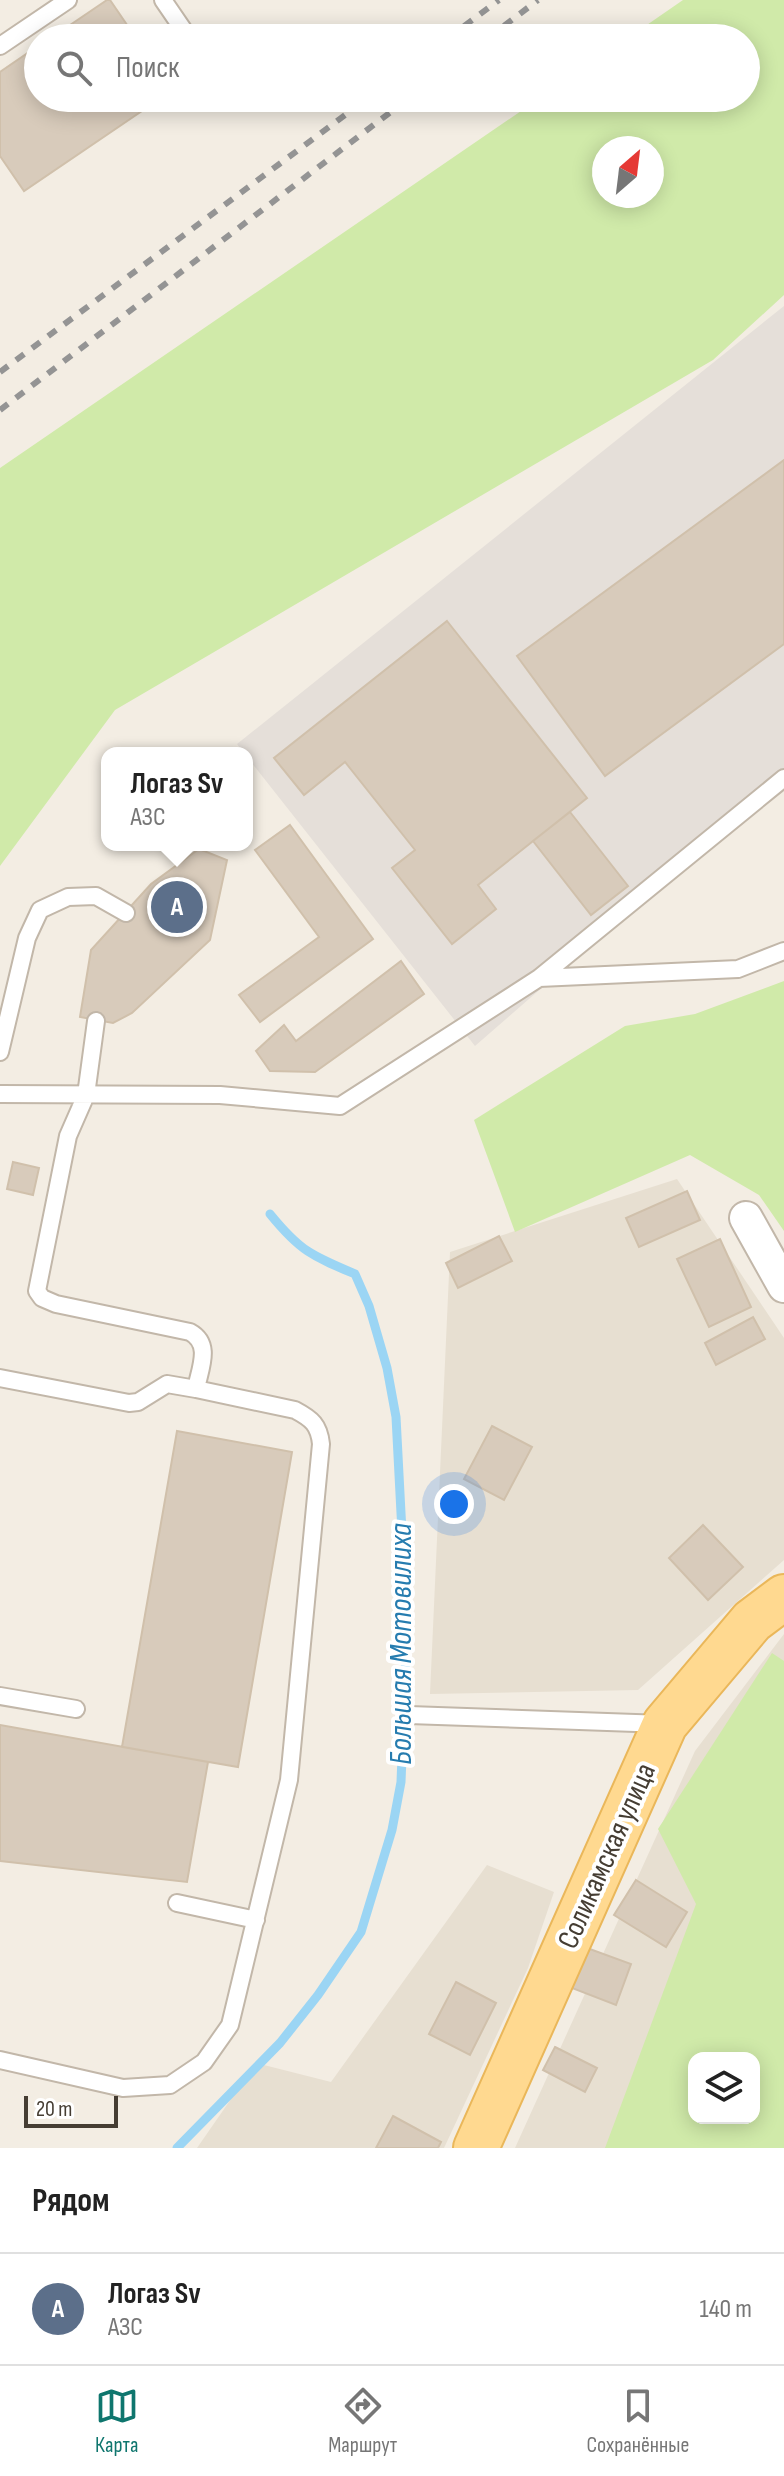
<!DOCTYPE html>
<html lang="ru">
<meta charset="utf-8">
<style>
body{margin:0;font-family:"Sofia Sans Condensed",sans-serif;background:#f6f6f6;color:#222}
.controls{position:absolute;right:24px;bottom:24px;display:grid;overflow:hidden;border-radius:16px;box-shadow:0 4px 20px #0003}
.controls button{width:72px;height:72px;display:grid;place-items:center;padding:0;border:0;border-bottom:2px solid #e0e0e0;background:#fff;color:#222;font:40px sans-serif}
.compass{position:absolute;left:592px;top:136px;width:72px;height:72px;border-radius:50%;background:#fff;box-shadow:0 4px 20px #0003;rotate:28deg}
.scale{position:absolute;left:24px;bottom:20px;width:94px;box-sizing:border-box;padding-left:8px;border:4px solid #453d33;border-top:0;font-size:22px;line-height:28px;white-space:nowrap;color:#453d33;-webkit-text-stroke:6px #fff;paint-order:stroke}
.you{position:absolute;left:454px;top:1504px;width:28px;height:28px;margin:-20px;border:6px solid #fff;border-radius:50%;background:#1a73e8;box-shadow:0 0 0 12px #1a73e833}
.badge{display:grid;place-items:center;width:52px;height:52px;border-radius:50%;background:#0f766e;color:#fff;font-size:26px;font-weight:700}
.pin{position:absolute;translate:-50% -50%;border:4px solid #fff;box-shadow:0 2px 8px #0006}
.popup{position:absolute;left:101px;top:747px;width:152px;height:104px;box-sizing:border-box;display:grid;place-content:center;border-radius:16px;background:#fff;filter:drop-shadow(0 2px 6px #0005);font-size:26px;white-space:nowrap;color:#767676}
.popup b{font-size:30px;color:#222}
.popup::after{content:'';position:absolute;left:50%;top:100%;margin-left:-16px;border:16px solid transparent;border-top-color:#fff}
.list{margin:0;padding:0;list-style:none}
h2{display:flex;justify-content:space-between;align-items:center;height:104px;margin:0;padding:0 32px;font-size:34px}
h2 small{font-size:26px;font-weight:400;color:#767676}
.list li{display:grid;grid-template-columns:52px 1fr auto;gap:24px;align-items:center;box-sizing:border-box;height:112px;padding:0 32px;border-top:2px solid #e0e0e0}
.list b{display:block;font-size:30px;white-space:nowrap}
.list p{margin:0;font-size:26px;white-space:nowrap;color:#767676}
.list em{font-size:26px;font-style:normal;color:#767676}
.icon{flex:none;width:44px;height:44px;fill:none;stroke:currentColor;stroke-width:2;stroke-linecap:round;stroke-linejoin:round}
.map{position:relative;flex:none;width:784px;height:2148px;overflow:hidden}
.search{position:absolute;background:#fff;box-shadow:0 4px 20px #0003;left:24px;right:24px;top:24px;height:88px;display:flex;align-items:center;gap:20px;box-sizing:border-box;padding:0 28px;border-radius:44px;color:#767676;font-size:30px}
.sheet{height:216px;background:#fff}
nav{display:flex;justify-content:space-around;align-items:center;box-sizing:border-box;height:112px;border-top:2px solid #e0e0e0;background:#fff;font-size:22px;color:#767676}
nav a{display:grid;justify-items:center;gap:4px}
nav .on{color:#0f766e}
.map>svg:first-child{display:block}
.residential{fill:#e7dfd1}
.industrial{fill:#e5dfd9}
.green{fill:#d0eaa9;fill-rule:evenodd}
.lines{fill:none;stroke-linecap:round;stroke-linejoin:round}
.stream{stroke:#9bd5f4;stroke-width:9}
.building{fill:#d8cbbb;stroke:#d0c0ab;stroke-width:2}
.lane-casing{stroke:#c2b7a9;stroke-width:20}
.street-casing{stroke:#c2b7a9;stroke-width:36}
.primary-casing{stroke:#eab75a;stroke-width:48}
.lane{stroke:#fff;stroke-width:16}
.street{stroke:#fff;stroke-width:32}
.primary{stroke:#ffd990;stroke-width:44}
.rail{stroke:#949494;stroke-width:6;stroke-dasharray:10 10;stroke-linecap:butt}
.labels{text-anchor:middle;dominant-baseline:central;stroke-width:8;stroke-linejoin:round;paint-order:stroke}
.street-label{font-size:30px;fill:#453d33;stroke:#fff}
.water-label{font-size:32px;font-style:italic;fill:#267caf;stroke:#fff}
</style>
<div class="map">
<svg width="784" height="2148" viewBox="0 0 784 2148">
<rect width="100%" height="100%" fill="#f3ede3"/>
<path class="residential" d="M677,1179l107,159v222l-146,130 -208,4 20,-442z
M784,1634v131l-175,383h-94l180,-397z
M487,1865l67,27 -26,76 -84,180h-247l59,-85 75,19z"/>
<path class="industrial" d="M784,306v471l-309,269 -228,-289v-4h-3l-7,-9z"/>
<path class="green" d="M683,0h101v295l-71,65 -598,350 -115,156v-398l540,-370h206v-60h-118zM604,148h48v48h-48z
M784,981v250l-25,-36 -69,-40 -175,77 -41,-112 151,-94 70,-12z
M772,1653l12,8v487h-179l91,-244 -38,-75zM694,2058h60v60h-60z"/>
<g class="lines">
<path class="stream" d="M177,2148l103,-105 38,-48 43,-63 31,-102 9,-48 6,-154 -11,-211 -9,-49 -18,-62 -14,-32c-43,-18 -55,-23 -85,-60"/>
</g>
<path class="building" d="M107,0h3l26,38h-85z
M38,46v52h123l-137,93 -24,-35v-84z
M784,460v184l-179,132 -88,-120z
M447,621l140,177 -109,87 18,24 -44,35 -60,-76 23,-18 -70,-88 -41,33 -30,-37z
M570,812l58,74 -37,29 -58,-74z
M290,825l83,114 -113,83 -21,-27 80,-58 -64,-87z
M199,849l28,11 -17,80 -78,73 -19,10 -33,-6 11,-67 60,-66z
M401,961l23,33 -109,78 -45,-1 -14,-20 28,-26 12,16z
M13,1162l26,6 -6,27 -26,-6z
M687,1191l13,29 -61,27 -13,-29z
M499,1236l13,25 -54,27 -12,-25z
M720,1239l31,68 -42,20 -32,-68z
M753,1317l12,22 -49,26 -11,-22z
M492,1426l40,21 -28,53 -40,-21z
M177,1431l115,21 -54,315 -116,-20z
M703,1525l40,42 -35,33 -39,-42z
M0,1725l208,37 -21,120 -187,-21z
M636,1880l51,32 -21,35 -52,-32z
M587,1948l44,16 -15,41 -44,-17z
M456,1982l40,21 -26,52 -41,-21z
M555,2047l42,21 -12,24 -42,-22z
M393,2116l48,26 -3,6h-62z"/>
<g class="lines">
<g class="lane-casing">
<path id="lane" d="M163,0l26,38
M0,46l68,-46
M539,978l199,-9 46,-18
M0,1052l27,-114 13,-28 28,-13 28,-1 30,17
M0,1094l220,1 120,11 199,-128 245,-200
M0,1378l129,25 9,-1 29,-18 29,5c4,-21 16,-45 -6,-57l-134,-28 -14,-6 -5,-7 31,-155 18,-41 10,-74
M0,1696l76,13
M409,1715l255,9
M177,1903l79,17
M0,2060l123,28 47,-3 34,-23 26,-37 59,-245 32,-336c-2,-19 -9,-25 -26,-34l-99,-21"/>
</g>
<g class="street-casing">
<path id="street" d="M746,1218l38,68"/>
</g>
<g class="primary-casing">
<path id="primary" d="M476,2148l189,-424 87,-103 32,-24"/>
</g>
<use href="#lane" class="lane"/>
<use href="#street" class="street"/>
<use href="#primary" class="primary"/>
<path class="rail" d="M448,38l51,-38
M488,38l50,-38
M0,372l368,-274
M0,410l409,-312"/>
</g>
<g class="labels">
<g class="street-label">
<text transform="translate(607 1856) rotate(-66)">Соликамская улица</text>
</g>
<g class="water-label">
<text transform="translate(401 1644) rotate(-90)">Большая Мотовилиха</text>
</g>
</g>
</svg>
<div class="controls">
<button><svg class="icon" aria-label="layers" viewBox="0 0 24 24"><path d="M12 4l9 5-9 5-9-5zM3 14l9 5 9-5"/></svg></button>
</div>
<svg class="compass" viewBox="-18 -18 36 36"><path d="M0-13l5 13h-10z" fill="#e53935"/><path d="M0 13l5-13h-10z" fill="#767676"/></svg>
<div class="scale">20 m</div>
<div class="you"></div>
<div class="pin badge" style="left:177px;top:907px;background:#5c6f8a">A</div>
<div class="popup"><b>Логаз Sv</b>АЗС</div>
<div class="search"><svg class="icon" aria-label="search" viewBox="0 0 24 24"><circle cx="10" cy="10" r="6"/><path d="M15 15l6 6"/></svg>Поиск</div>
</div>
<section class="sheet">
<h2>Рядом<small></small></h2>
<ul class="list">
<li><span class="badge" style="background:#5c6f8a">A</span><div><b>Логаз Sv</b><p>АЗС</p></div><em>140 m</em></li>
</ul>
</section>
<nav>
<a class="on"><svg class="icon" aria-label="map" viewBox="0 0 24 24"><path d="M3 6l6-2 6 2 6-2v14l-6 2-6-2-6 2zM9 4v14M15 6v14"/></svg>Карта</a>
<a><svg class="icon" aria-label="directions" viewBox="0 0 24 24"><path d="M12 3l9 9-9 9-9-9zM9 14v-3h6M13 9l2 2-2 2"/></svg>Маршрут</a>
<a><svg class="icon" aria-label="saved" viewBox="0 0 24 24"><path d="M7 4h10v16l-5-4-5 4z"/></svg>Сохранённые</a>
</nav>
